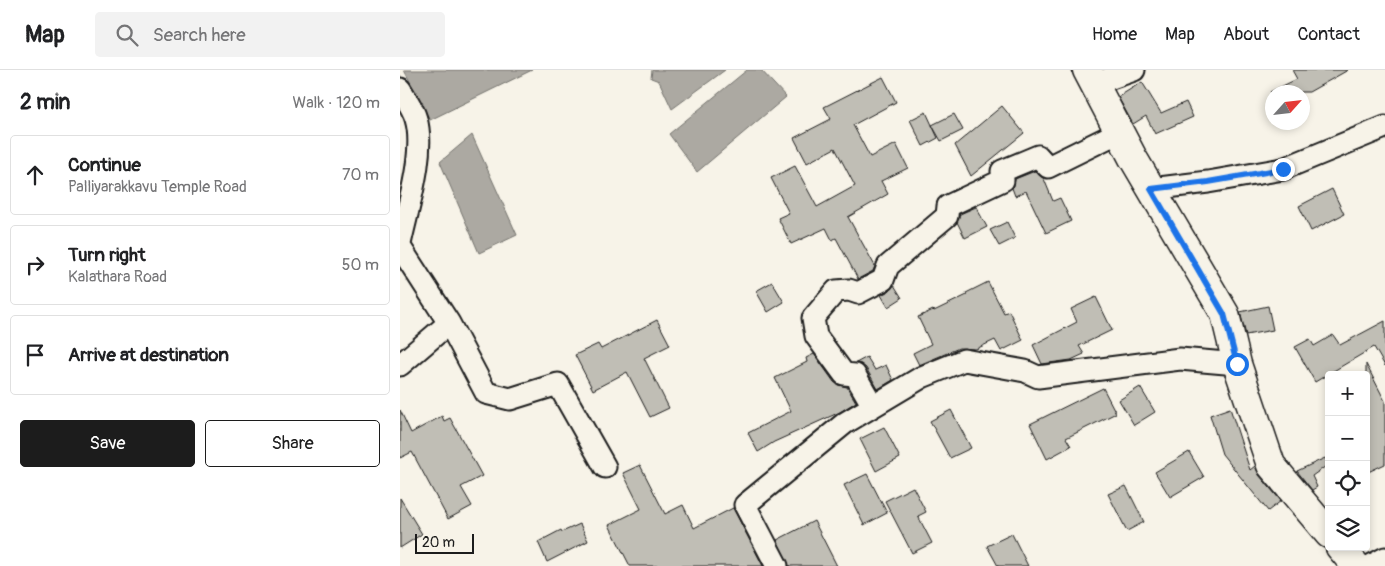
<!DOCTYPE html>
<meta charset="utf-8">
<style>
body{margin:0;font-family:Pangolin,sans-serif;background:#f2f2f2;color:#202124}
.controls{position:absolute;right:15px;bottom:15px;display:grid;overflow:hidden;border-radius:5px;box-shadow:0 2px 8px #0003}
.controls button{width:45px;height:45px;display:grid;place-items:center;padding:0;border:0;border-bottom:1px solid #e0e0e0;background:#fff;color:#202124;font:25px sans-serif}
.compass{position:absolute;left:865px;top:15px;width:45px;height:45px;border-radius:50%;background:#fff;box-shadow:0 2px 8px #0003;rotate:63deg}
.scale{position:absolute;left:15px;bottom:12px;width:59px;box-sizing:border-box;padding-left:5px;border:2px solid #1c1c1c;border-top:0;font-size:14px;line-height:18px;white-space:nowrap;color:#1c1c1c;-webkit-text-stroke:4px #f7f3e8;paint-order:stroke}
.stop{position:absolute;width:15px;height:15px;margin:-11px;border:4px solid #1a73e8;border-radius:50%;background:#fff}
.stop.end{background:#1a73e8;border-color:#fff;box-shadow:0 1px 5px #0008}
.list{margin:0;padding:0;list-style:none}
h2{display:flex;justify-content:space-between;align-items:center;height:65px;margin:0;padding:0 20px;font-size:21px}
h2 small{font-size:16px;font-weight:400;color:#757577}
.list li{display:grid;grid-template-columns:32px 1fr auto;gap:15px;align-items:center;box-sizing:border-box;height:80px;margin:0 10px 10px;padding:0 10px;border:1px solid #e0e0e0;border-radius:5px}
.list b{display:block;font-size:19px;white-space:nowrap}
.list p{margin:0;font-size:16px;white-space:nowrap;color:#757577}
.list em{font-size:16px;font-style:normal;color:#757577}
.actions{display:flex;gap:10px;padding:15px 20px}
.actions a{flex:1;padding:11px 0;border:1px solid #1c1c1c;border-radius:5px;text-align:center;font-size:18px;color:#1c1c1c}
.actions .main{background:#1c1c1c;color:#fff}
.icon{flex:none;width:28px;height:28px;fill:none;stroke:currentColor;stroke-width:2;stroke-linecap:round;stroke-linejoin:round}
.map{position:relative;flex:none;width:985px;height:496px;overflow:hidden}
header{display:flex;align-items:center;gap:30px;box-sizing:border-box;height:70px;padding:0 25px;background:#fff;border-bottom:1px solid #e0e0e0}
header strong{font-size:24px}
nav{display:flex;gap:28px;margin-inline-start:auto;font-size:18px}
.search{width:350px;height:45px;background:#f2f2f2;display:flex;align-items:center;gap:12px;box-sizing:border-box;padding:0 18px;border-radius:5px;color:#757577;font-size:19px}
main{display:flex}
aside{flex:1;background:#fff}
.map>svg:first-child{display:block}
.water{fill:#aca9a2;stroke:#72716c}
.building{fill:#c0beb5;stroke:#1c1c1c}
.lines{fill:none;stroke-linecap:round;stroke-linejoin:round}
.street-casing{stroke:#1c1c1c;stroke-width:25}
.secondary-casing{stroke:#1c1c1c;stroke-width:31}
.street{stroke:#f7f3e8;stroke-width:21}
.secondary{stroke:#f7f3e8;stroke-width:28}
.route{stroke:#1a73e8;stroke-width:6}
</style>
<header>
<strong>Map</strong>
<div class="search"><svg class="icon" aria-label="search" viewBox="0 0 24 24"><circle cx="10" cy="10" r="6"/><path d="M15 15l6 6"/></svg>Search here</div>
<nav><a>Home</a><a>Map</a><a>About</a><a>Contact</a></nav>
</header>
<main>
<aside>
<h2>2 min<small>Walk · 120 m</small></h2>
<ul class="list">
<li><svg class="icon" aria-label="ahead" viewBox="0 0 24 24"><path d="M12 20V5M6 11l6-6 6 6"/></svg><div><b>Continue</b><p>Palliyarakkavu Temple Road</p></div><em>70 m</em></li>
<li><svg class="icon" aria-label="right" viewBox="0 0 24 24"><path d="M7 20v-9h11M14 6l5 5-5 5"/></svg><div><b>Turn right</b><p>Kalathara Road</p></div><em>50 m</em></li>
<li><svg class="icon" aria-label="arrive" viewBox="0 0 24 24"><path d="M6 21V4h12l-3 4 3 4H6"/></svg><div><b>Arrive at destination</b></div></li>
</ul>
<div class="actions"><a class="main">Save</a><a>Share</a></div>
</aside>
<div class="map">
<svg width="985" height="496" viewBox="0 0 985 496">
<rect width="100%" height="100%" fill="#f7f3e8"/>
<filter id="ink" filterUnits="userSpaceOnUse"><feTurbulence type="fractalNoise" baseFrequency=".02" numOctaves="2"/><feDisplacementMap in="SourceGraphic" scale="10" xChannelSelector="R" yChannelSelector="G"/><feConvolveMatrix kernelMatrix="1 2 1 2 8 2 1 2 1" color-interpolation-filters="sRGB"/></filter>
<g filter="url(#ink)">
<path class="water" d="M4,0h128l-102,50z
M252,0h73l-53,39 -13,-28 -8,-3z
M347,0h14l25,27 -89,75 -28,-38z
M72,65l45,100 -38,18 -39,-91z"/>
<path class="building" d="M892,0h56l-39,22h-39l27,-13z
M483,7l13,25 -43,23 17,32 26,-13 12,24 -27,13 7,13 -40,23 27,49 -2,5 -15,8 -22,-41 -4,2 -6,-12 -35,16 -13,-26 11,-5 -18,-35 24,-12 22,41 38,-21 -20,-38 -28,15 -13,-25 37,-19 -7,-12z
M742,12l19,31 25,-11 7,15 -38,17 -9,-18 -13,8 -15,-27z
M602,36l22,27 -53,43 -16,-31z
M526,42l12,26 -15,8 -13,-26z
M554,44l9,16 -22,11 -9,-16z
M635,101l9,8 9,22 7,-3 11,23 -25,12 -20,-42 -11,5 -3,-8 2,-2 1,-7z
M932,119l12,25 -33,17 -12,-25z
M576,137l11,20 -22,11 -8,-16 3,-8z
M607,152l8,16 -16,8 -9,-16z
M372,212l12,20 -16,10 -12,-21z
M588,212l16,31 5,-2 14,29 -22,11 -6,-11 -19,9 -17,-1 -40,17 -6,-12 18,-9 -13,-27 15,-7 1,1 33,-16 -1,-2z
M494,215l8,13 -14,9 -7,-12 8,-4z
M696,227l16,33 -33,16 5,8 -13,6 -29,4 -9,-19 44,-23 -6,-13z
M868,236l5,24 -27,5 -6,-23z
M257,250l13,25 -26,13 25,50 -19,9 -23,-45 -34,18 -18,-35 23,-11 3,5z
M985,251v45l-11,-19 -59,35 -20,-35 15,-8 4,7 19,-11 7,10z
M414,284l20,28 4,3 9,2 9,15 -16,10 -66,30 -16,10 -10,-19 43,-22 -16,-33 32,-16 -1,-4z
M467,287l8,13 11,-5 7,15 -15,9 -12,-21 -5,-4 -5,-1z
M966,294l19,37v63l-19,9z
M740,317l15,25 -21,13 -15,-25z
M703,318l13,25 -50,25 5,8 -24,13 -17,-35z
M830,338l20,62 5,-4 4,9 22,26 -13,10 -46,-57 -12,-39z
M0,340l11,23 31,-17 2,5 6,-3 32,58 -21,11 11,19 -24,13 -36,-67 -12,6z
M551,340l20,38 -21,10 -20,-37z
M484,357l16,31 -24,13 -16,-32z
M789,382l15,25 -34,20 -15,-25z
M925,388l4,6 -17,12 5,11 -5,3 -15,-19z
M240,395l25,49 18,-9 11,23 39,-20 30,58h-133l-21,-41 32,-16 -18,-36z
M467,404l20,39 -23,12 -20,-40z
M726,416l18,36 -17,9 -19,-37z
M513,417l13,25 -8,4 14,27 -20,10 -27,-52z
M0,428l22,36 -22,14z
M414,451l23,45h-48l-12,-26z
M180,454l8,17 -41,21 -9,-20 23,-12 1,2z
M612,464l16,32h-30l-11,-20z"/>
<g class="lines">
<g class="street-casing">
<path id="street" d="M694,14l40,-14
M0,19c6,10 13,19 16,30 10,33 -9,91 -16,125
M751,119l57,-7 75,-13 102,-42
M0,177l49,76 -49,42
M49,253l37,70 24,6 48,-15 47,83
M473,336l-18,-31 -11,-1 -28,-38 -3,-18 23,-27 13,-1 9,3 25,-13 5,-14 59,-50 1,-10 55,-26 -1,-9 36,-15 10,11 71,-35
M377,496l-32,-61 100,-82 77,-46 42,-17 61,11 13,6 142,-18 57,5
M970,496l15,-8"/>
</g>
<g class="secondary-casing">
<path id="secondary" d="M687,0l46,88 92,156 12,50 34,101 58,69
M940,477l16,19"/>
</g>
<use href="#street" class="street"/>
<use href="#secondary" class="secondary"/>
</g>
</g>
<g class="lines" filter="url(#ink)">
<path class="route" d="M837,294l-13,-50 -73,-125 57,-7 75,-13"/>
</g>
</svg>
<div class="controls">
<button>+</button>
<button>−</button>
<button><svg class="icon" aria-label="locate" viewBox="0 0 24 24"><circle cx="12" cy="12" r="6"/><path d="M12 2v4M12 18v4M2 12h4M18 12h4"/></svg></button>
<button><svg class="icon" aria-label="layers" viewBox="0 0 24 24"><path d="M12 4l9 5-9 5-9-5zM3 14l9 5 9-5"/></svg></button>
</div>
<svg class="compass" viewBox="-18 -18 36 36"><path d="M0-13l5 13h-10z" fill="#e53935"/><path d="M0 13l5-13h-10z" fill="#757577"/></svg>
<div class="scale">20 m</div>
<div class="stop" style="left:837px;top:294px"></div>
<div class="stop end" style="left:883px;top:99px"></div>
</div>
</main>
